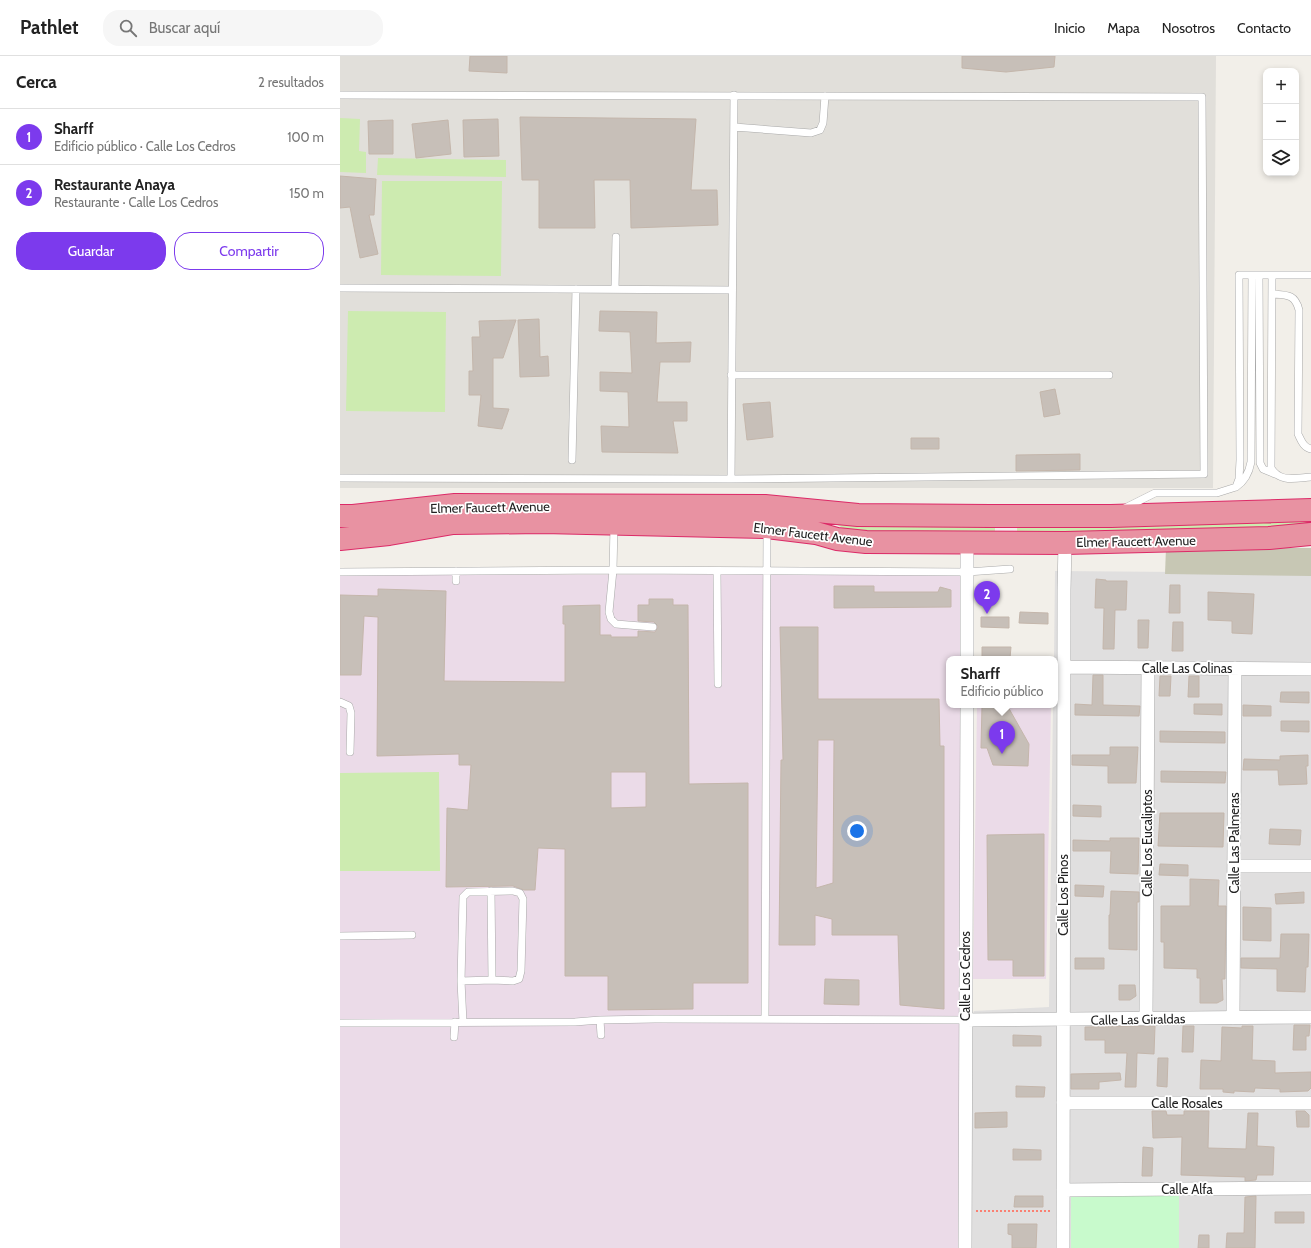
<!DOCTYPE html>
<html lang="es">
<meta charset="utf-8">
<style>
body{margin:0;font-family:Cabin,sans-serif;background:#f6f6f6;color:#222}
.controls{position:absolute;right:12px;top:12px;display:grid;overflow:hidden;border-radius:8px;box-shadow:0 2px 6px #0003}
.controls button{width:36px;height:36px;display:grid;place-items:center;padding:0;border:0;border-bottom:1px solid #e0e0e0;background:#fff;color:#222;font:20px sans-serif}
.you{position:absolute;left:517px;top:775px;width:14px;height:14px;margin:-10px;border:3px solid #fff;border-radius:50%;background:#1a73e8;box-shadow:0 0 0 6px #1a73e833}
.badge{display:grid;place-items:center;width:26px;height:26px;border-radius:50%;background:#7c3aed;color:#fff;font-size:13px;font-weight:700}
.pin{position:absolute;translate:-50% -33px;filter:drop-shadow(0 1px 2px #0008)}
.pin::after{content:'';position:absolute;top:21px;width:14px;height:12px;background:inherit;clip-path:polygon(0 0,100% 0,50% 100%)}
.popup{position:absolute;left:606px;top:600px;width:112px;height:52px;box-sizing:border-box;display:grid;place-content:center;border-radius:8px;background:#fff;filter:drop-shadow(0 1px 3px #0005);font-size:13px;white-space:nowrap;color:#767676}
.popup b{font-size:15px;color:#222}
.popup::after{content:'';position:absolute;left:50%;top:100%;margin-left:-8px;border:8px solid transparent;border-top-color:#fff}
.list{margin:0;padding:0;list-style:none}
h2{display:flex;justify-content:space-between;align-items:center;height:52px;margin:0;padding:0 16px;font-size:17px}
h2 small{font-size:13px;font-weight:400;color:#767676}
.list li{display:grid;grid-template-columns:26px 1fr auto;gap:12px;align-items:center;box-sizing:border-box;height:56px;padding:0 16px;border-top:1px solid #e0e0e0}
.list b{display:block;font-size:15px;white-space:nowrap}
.list p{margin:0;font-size:13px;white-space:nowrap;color:#767676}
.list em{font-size:13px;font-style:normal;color:#767676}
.actions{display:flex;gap:8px;padding:12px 16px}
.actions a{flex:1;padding:9px 0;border:1px solid #7c3aed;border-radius:16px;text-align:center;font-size:14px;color:#7c3aed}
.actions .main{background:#7c3aed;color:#fff}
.icon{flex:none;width:22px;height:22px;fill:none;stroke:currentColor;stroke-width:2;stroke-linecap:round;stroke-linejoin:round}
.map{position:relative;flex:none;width:971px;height:1192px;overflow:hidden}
header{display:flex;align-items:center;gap:24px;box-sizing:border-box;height:56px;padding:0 20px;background:#fff;border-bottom:1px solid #e0e0e0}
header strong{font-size:19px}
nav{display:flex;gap:22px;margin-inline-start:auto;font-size:14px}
.search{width:280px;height:36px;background:#f6f6f6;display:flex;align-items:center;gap:10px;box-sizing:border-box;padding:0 14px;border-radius:16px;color:#767676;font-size:15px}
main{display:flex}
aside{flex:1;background:#fff}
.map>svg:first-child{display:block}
.residential{fill:#e0dfdf}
.industrial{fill:#ebdbe8}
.airport{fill:#e1dfda}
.construction{fill:#c7c7b4}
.grass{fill:#cdebb0}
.park{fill:#c8facc}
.building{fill:#c7bfb8;stroke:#c4b6ab;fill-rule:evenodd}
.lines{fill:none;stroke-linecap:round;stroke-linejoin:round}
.lane-casing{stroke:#a9a9a9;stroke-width:8}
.street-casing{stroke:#a9a9a9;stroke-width:14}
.highway-casing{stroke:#dc2a67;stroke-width:24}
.path{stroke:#fa8072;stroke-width:2;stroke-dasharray:2 2;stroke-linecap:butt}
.lane{stroke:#fff;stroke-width:7}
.street{stroke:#fff;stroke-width:13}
.highway{stroke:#e892a2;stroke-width:22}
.labels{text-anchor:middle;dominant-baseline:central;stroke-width:3.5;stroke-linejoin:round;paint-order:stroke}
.street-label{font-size:13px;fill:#222;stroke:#fff}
</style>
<header>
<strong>Pathlet</strong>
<div class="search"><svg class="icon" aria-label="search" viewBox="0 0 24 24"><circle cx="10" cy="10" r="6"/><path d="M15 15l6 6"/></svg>Buscar aquí</div>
<nav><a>Inicio</a><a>Mapa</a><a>Nosotros</a><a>Contacto</a></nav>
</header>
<main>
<aside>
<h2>Cerca<small>2 resultados</small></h2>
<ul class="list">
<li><span class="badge">1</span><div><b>Sharff</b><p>Edificio público · Calle Los Cedros</p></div><em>100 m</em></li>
<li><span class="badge">2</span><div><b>Restaurante Anaya</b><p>Restaurante · Calle Los Cedros</p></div><em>150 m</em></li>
</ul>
<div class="actions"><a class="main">Guardar</a><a>Compartir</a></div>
</aside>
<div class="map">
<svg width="971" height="1192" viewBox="0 0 971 1192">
<rect width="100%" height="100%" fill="#f2efe9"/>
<path class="residential" d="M715,515l256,2v675h-345l2,-221 6,-16 75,-4 4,-302h2l-1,-46z"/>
<path class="industrial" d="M625,518l-1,85h-15v46h15l-2,543h-622v-673z
M637,649h74l-5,274h-73z"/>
<path class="airport" d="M0,0h876l-3,432h-873z"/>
<path class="construction" d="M826,492h145v28l-146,-2z"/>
<path class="grass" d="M0,62l20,1 -1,32 7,1v21l-26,-1z
M38,102l128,2v17l-129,-2z
M42,125h120l-1,95 -120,-1z
M8,255l98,1 -1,100 -99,-1z
M971,462v7l-3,1 -291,11v-12z
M488,464l167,5v11l-124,-1 -26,-6z
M99,716l1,99h-100v-98z"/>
<path class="park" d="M731,1138l108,1v53h-108z"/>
<path class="building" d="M130,0h37v17l-38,-2z
M622,0h93l-1,11 -48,5 -44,-4z
M180,61l176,2 -5,71h26l1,35 -87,3 -1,-48h-36l1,48h-56v-48h-17z
M158,63l1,37 -35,1 -1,-37z
M53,64v34h-24l-1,-33z
M108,64l3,34 -35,4 -4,-34z
M0,120l36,3 -2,36h-5l9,39 -18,4 -10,-51 -10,1z
M260,255l57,1 -1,31 35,-1 -1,20h-30l-3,40h30v19h-14l5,32 -76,-1 -1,-26 28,1 -1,-35 -28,-1v-19l32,1 -2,-41 -31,-1z
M199,263l1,38 8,-1 1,20 -29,1 -2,-57z
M176,264l-13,38h-10v50l16,1 -7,20 -24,-3 3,-31h-12v-24h4l-1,-34h8l-1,-16z
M715,333l5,25 -16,3 -4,-25z
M430,346l3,35 -26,3 -4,-36z
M571,382h28v11h-28z
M740,398v16l-64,1v-16z
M756,523l10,1v1h21l-1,29h-11l-1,39h-11l1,-41h-9z
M830,529h10v28h-11z
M494,530h40v6h64l2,-5 11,3v17l-117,1z
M38,533l68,2 -2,90 121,1v-58h-2v-18l37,-1v30h11v2h27v-6l17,1 3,-5 -1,-2 -3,-3 -16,-1v-16h11v-6h24v6h15l1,179 59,-1v200h-55v26l-85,1v-34h-43v-127l-27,-1 -3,42h-11l-11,-4 -67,1 1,-79 21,2 3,-45h-12v-11l-82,2 1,-139 -14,-1 -3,59h-21v-80l38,1zM271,716h35v35l-35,1z
M868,536l46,2 -2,40 -20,-1v-12l-24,-1z
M680,556l28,1v11l-29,-1z
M641,561h28v11l-28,-1z
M798,564h11l-1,28h-10z
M833,566h10v29h-11z
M440,571h38v72h121l1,47h4v263l-44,-4 -2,-70h-66v-16l-17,-4v30h-36l2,-185h2zM478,684h16l-1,143 -17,5z
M642,591h29l-1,11 -28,-1z
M753,619h10v30l37,1 -1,10 -64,-1v-11l17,1z
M820,620h11l-1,20h-11z
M849,620h10v21h-11z
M941,636h28v11l-29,-1z
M854,648h28v11l-28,-1z
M642,649h25l22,39 -1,22 -35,-1 -6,-17h-6z
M903,649l28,1v10h-28z
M941,665h28v11l-28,-1z
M820,675l65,1v11l-65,-1z
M770,691h28l-2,36h-28v-17l-36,-1v-10h38z
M968,699v11h-2l1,18 -28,1 -1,-15h-35l1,-11 36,1v-4z
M821,715l65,1 -1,11 -64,-1z
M733,749l28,1v11l-28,-1z
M820,757h64l-1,34 -65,-1z
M930,773l31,1 -1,15 -31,-1z
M704,778v142h-31v-16h-25l-1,-125z
M770,782h29l-1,36 -28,-1 1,-22h-38v-11l37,1z
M820,808l28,1v11l-29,-1z
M850,823l29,1 -1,26h8l-1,73h-3l1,21 -6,3h-17v-25h-3v-9l-33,-1v-26h-3v-36h29z
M735,829l29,1 -1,11 -28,-1z
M771,835l28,1v10h-2v48l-28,-1v-34h1z
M964,836v11l-28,1 -1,-10z
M903,851l28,1v33l-28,-1z
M941,878h28l-1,33h-2l-1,25 -28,-1v-22l-36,-1v-10h39z
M735,902h29v11h-29z
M485,923l34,1v25l-35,-1z
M779,929h16l1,11 -6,4h-11z
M954,969h16l-1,11h-3v14h-13z
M815,970l-1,28 -17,-1 -1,34h-11l2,-34h-22v-13h-20v-13z
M843,970h11l-1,26h-11z
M902,970h11l-1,34 23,1v12l36,-1v16l-3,3 -28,1v-3l-25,-1 -1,4 -20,-1v2l-11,-1v-3h-23l1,-29 20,1 1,-34 20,1z
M673,979l28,1v10h-28z
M818,1002h10l-1,29 -10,-1z
M780,1017l1,7 -22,2v7h-28v-15z
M676,1030l29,1 -1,10h-28z
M812,1055h14l1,4h17v-4h25l-1,37 38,1 2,-36h10l-1,33 17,1 -1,28h-16l-1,5 -11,1v-4l-64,-2 1,-38 -29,1z
M956,1055h9l4,4v12h-12z
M667,1056v15l-32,1v-15z
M803,1091l10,1 -1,28h-10z
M673,1093l28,1v10h-28z
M675,1140h28v11h-29z
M916,1140l-1,52h-29l1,-15h17l1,-36z
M935,1156h29v11h-29z
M668,1168h29l-1,24h-24v-13l-4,-1z
M859,1179h10v13h-11z"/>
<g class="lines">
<g class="lane-casing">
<path id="lane" d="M0,39l862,2 2,377 -473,5
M394,71l77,6 9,-3 3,-7 2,-27
M919,219l1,188 3,6 12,5
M932,219h39
M0,232l392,2
M275,233l1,-52
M932,238c15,1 23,0 27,16l-1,124c3,6 5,13 13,15
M391,319h378
M232,404l4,-171
M0,422l391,1 3,-384
M896,431c9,-6 13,-14 15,-25l1,-187
M785,452l30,-15h62l19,-6 3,-8 1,-19 -1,-185h33l-1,193c9,15 25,10 40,9
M274,470l-1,44 -4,42 2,7 5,5 37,3
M0,516l273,-2 354,2 43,-3
M377,516l1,112
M116,525v-10
M0,646l9,4 2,7 -1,39
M151,835l1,89
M0,880l72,-1
M121,925l31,-1 21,1 6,-2 2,-8 2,-72 -3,-6 -7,-2 -45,1 -5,5 -2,84 2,41
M425,963l2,-490
M260,964l55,-1 310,1
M0,967l235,-1 25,-2 1,15
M114,981l1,-15"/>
</g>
<g class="street-casing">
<path id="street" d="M627,603v-116
M724,611l247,2
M894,810h77
M806,962l2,-351
M893,962l2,-350
M625,964l346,-3
M723,1047h248
M723,1134l248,-2
M625,1192l2,-543
M723,1192l1,-658 1,-47"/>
</g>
<g class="highway-casing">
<path id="highway" d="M0,460h13l102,-11 310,1 93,9 132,1h121l200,-6
M0,483l49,-5 64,-11 90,-1 224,5 49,6 21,6 29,3 199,1 204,-5 42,-4"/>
</g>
<path class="path" d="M636,1155h76"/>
<use href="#lane" class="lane"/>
<use href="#street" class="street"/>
<use href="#highway" class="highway"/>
</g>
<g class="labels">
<g class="street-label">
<text transform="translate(150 451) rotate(-1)">Elmer Faucett Avenue</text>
<text transform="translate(473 478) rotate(7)">Elmer Faucett Avenue</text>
<text transform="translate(796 485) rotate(-1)">Elmer Faucett Avenue</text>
<text x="847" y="612">Calle Las Colinas</text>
<text transform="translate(807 787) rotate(-90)">Calle Los Eucaliptos</text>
<text transform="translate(894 787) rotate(-90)">Calle Las Palmeras</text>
<text transform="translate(723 839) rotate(-90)">Calle Los Pinos</text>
<text transform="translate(625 920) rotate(-90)">Calle Los Cedros</text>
<text transform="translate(798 963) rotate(-1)">Calle Las Giraldas</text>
<text x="847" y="1047">Calle Rosales</text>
<text x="847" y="1133">Calle Alfa</text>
</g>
</g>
</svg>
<div class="controls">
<button>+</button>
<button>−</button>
<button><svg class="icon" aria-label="layers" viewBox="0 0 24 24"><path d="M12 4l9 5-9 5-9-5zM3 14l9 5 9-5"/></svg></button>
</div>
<div class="you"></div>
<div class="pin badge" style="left:662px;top:698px">1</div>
<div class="popup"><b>Sharff</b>Edificio público</div>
<div class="pin badge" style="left:647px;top:558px">2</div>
</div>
</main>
